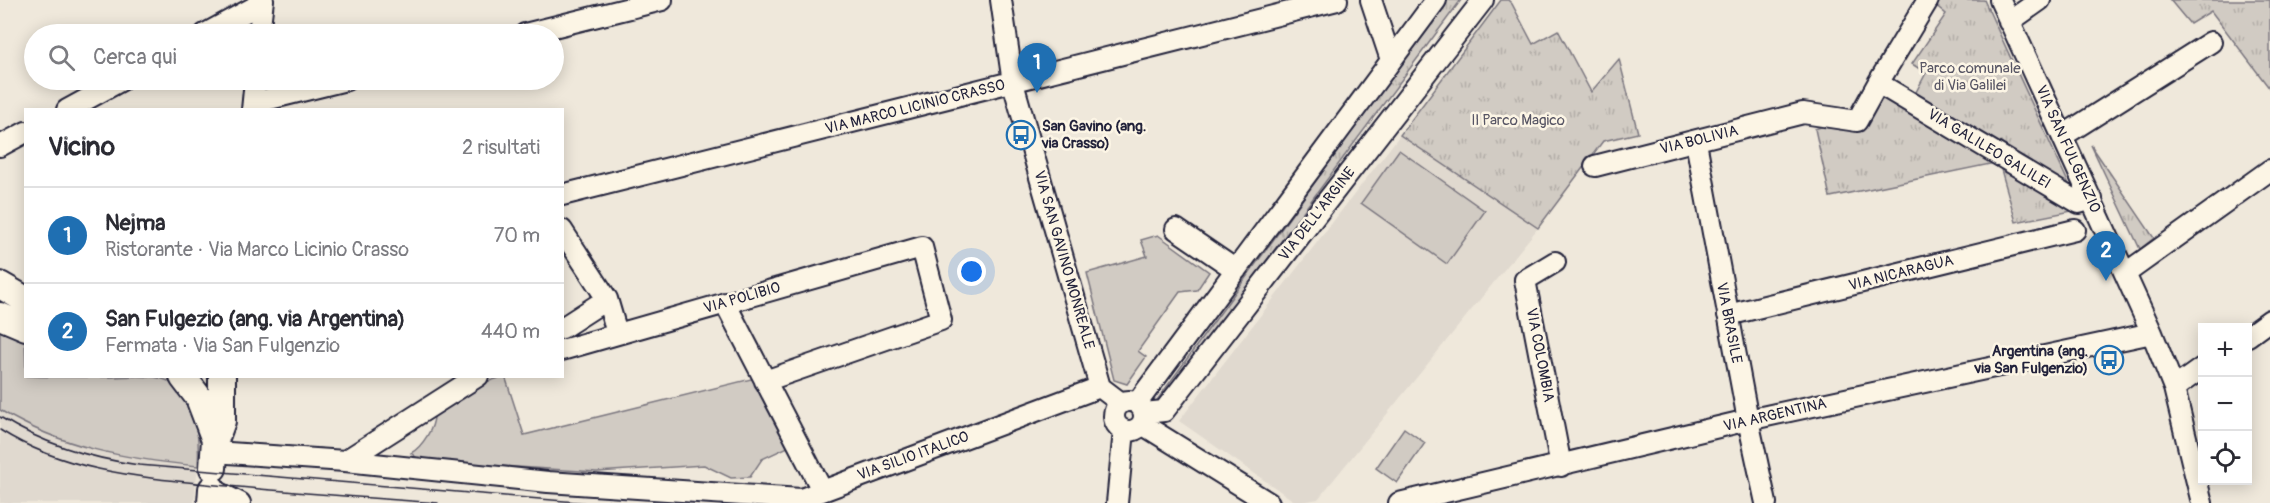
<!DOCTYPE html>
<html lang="it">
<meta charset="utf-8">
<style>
body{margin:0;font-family:Pangolin,sans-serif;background:#f2f2f3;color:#2b2b33}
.controls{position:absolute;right:18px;bottom:18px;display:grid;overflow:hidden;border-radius:0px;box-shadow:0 3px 15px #0003}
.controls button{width:54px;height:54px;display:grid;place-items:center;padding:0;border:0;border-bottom:2px solid #e1e1e2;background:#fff;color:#2b2b33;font:30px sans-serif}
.you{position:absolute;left:972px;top:272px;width:21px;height:21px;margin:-15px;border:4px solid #fff;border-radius:50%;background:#1a73e8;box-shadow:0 0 0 9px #1a73e833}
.badge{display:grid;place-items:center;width:39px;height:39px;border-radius:50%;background:#1f6fb2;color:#fff;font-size:20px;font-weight:700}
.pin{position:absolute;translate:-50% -50px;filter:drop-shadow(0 2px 3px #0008)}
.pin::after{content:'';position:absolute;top:32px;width:21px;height:18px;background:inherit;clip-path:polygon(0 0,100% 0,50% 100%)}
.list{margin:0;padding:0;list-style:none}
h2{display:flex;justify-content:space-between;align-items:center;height:78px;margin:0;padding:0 24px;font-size:26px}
h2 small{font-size:20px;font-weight:400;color:#7c7c81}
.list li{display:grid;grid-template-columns:39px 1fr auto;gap:18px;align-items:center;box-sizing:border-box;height:96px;padding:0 24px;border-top:2px solid #e1e1e2}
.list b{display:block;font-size:22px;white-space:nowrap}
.list p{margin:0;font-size:20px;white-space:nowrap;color:#7c7c81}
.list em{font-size:20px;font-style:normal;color:#7c7c81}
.icon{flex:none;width:33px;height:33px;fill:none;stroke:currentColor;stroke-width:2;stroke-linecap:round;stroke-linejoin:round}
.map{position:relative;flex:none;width:2270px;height:503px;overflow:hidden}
.search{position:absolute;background:#fff;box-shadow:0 3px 15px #0003;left:24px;top:24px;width:540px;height:66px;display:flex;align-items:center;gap:15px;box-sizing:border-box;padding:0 21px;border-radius:33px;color:#7c7c81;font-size:22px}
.panel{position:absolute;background:#fff;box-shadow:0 3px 15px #0003;left:24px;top:108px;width:540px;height:270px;border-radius:0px}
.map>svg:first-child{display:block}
.built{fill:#e0d9cf}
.green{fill:#d1cbc3;stroke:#7a767f;stroke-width:1.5}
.park{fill:url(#park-tufts);stroke:#7a767f;stroke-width:1.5}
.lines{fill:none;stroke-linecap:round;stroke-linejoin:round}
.minor-casing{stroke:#22223b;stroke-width:24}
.major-casing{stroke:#22223b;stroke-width:30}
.minor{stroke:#fcf5e5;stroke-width:20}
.major{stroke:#fcf5e5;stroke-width:26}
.tram{stroke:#22223b;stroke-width:1.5}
.labels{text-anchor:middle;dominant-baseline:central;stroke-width:5;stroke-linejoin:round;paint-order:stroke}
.park-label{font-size:15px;fill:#575564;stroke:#fcf5e5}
.street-label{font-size:15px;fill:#22223b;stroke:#fcf5e5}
.poi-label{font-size:15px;font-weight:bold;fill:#22223b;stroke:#fcf5e5;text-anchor:start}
</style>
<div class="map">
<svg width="2270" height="503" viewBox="0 0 2270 503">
<defs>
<pattern id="park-tufts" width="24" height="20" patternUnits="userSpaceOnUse" patternTransform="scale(1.5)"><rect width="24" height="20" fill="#d1cbc3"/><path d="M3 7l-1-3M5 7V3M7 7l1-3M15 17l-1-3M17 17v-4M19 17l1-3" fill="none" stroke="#b3aea8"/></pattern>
</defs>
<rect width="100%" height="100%" fill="#efe8db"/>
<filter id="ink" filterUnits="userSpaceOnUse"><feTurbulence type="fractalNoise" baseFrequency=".0167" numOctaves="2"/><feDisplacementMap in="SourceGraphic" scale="12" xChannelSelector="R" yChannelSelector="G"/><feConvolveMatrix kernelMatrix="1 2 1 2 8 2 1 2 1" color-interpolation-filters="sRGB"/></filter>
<g filter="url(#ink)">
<path class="built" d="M1400,135l138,93 -220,271 -21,4 -118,-82z
M0,329l26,47 129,1 8,2 37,65 -6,59h-194z"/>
<path class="green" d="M1399,150l86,61 -38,53 -86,-61z
M1158,235l51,37 -12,18 -17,2 -42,59 8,6 -19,27 -13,-4 -27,-107 60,-17 -6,-16z
M0,329l25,8 1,39c27,1 55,1 82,1 15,0 31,-2 46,0 42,5 46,57 44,89 -71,-7 -136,-18 -198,-56z
M505,376l19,59 231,-57 33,69 -26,12 -12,18 -19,1 -27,-13 -107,7 -176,-11 -10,-8c11,-6 24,-26 23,-39l46,-30z
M1404,428l21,15 -28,40 -21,-15z"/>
<path class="park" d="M1447,0h14l-303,406 -3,-3z
M1501,0h7l4,4 21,40 25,-14 33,62 28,-33 19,74 -35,8 -65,87 -138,-93z
M1934,0h50l89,193 -158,-99 11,-21 -14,-9 34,-50 -13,-11z
M2170,0h100v89l-59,-78 -21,13z
M1876,90l124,72 -170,35 -15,-68 50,-18z
M2091,145l63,93 -14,11z
M2000,166l70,40 2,5 -56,11z"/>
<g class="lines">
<g class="minor-casing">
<path id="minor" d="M1001,0l12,83 87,304 21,16
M1371,0l20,60
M1928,0l-50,83 201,120 13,-4
M2000,0l152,333 22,55 28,115
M2009,22l31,-22
M205,34l57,-31
M259,34l4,-34
M525,34l137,-34
M253,103l93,-23
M67,110l55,-30
M252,110l3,-30
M2064,135l147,-93
M1696,142l52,278 18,83
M0,146l26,-14
M1595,166l208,-53 54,8 21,-38
M562,195l775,-195
M1176,229l60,41
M562,230l45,69 10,34
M1555,262l-30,18 36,186
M2126,273l144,-103
M725,303l97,187
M1728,315l347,-85
M562,328l45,-29
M2248,336l22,-16
M562,350l360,-103 19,73 -176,61
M2174,388l28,-20
M1114 416a15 15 0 1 1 30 0a15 15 0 1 1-30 0Z
M1137,403l299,-403
M1144,413l20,-2 319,-411
M1142,424l127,79
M214,452l131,9 203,21 253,17 299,-112
M345,461l133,-85
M212,489l28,14
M1117,503l7,-73
M1399,503l349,-83 404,-87"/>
</g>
<g class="major-casing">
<path id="major" d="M0,285l26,15
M0,316l26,11
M183,377l16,21 16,42
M213,468l2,-28 7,-19v-45
M211,503l1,-14"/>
</g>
<use href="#minor" class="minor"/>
<use href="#major" class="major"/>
<path class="tram" d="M0,417c43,27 89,41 139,48l449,38
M0,430c69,44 149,48 228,56 70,7 140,12 210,17"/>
</g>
</g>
<defs>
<g id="bus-ring" transform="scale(1.5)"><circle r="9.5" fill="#fcf5e5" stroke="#1f6fb2" stroke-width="1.5"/><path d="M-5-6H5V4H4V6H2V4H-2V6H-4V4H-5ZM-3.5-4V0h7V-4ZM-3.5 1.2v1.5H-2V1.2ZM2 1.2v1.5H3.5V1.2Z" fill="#1f6fb2"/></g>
</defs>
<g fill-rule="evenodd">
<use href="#bus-ring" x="1021" y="135"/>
<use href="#bus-ring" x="2109" y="360"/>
</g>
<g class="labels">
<g class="park-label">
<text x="1970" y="68">Parco comunale<tspan x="1970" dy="17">di Via Galilei</tspan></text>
<text x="1518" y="120">Il Parco Magico</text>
</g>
<g class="street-label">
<text transform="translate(915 107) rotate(-14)">VIA MARCO LICINIO CRASSO</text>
<text transform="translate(1699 140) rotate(-14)">VIA BOLIVIA</text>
<text transform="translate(1989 149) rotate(31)">VIA GALILEO GALILEI</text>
<text transform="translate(2068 149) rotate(66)">VIA SAN FULGENZIO</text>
<text transform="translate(1317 214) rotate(-52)">VIA DELL'ARGINE</text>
<text transform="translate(1064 260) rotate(74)">VIA SAN GAVINO MONREALE</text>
<text transform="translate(1901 273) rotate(-14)">VIA NICARAGUA</text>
<text transform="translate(742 298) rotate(-16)">VIA POLIBIO</text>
<text transform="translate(1729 323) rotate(79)">VIA BRASILE</text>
<text transform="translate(1540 355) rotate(79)">VIA COLOMBIA</text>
<text transform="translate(1775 415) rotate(-13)">VIA ARGENTINA</text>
<text transform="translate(913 456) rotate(-20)">VIA SILIO ITALICO</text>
</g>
<g class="poi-label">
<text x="1042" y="126">San Gavino (ang.<tspan x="1042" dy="17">via Crasso)</tspan></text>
<text x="2088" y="351" text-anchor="end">Argentina (ang.<tspan x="2088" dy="17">via San Fulgenzio)</tspan></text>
</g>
</g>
</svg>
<div class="controls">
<button>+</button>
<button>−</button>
<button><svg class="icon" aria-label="locate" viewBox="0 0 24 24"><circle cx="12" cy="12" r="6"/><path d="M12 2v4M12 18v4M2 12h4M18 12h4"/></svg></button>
</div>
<div class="you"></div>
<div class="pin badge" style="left:1037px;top:93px">1</div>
<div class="pin badge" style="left:2106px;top:281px">2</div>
<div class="search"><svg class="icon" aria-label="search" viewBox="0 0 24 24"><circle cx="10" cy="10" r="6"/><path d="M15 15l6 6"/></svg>Cerca qui</div>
<section class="panel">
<h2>Vicino<small>2 risultati</small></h2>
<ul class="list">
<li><span class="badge">1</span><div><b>Nejma</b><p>Ristorante · Via Marco Licinio Crasso</p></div><em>70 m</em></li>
<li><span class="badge">2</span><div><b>San Fulgezio (ang. via Argentina)</b><p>Fermata · Via San Fulgenzio</p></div><em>440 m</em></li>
</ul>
</section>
</div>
